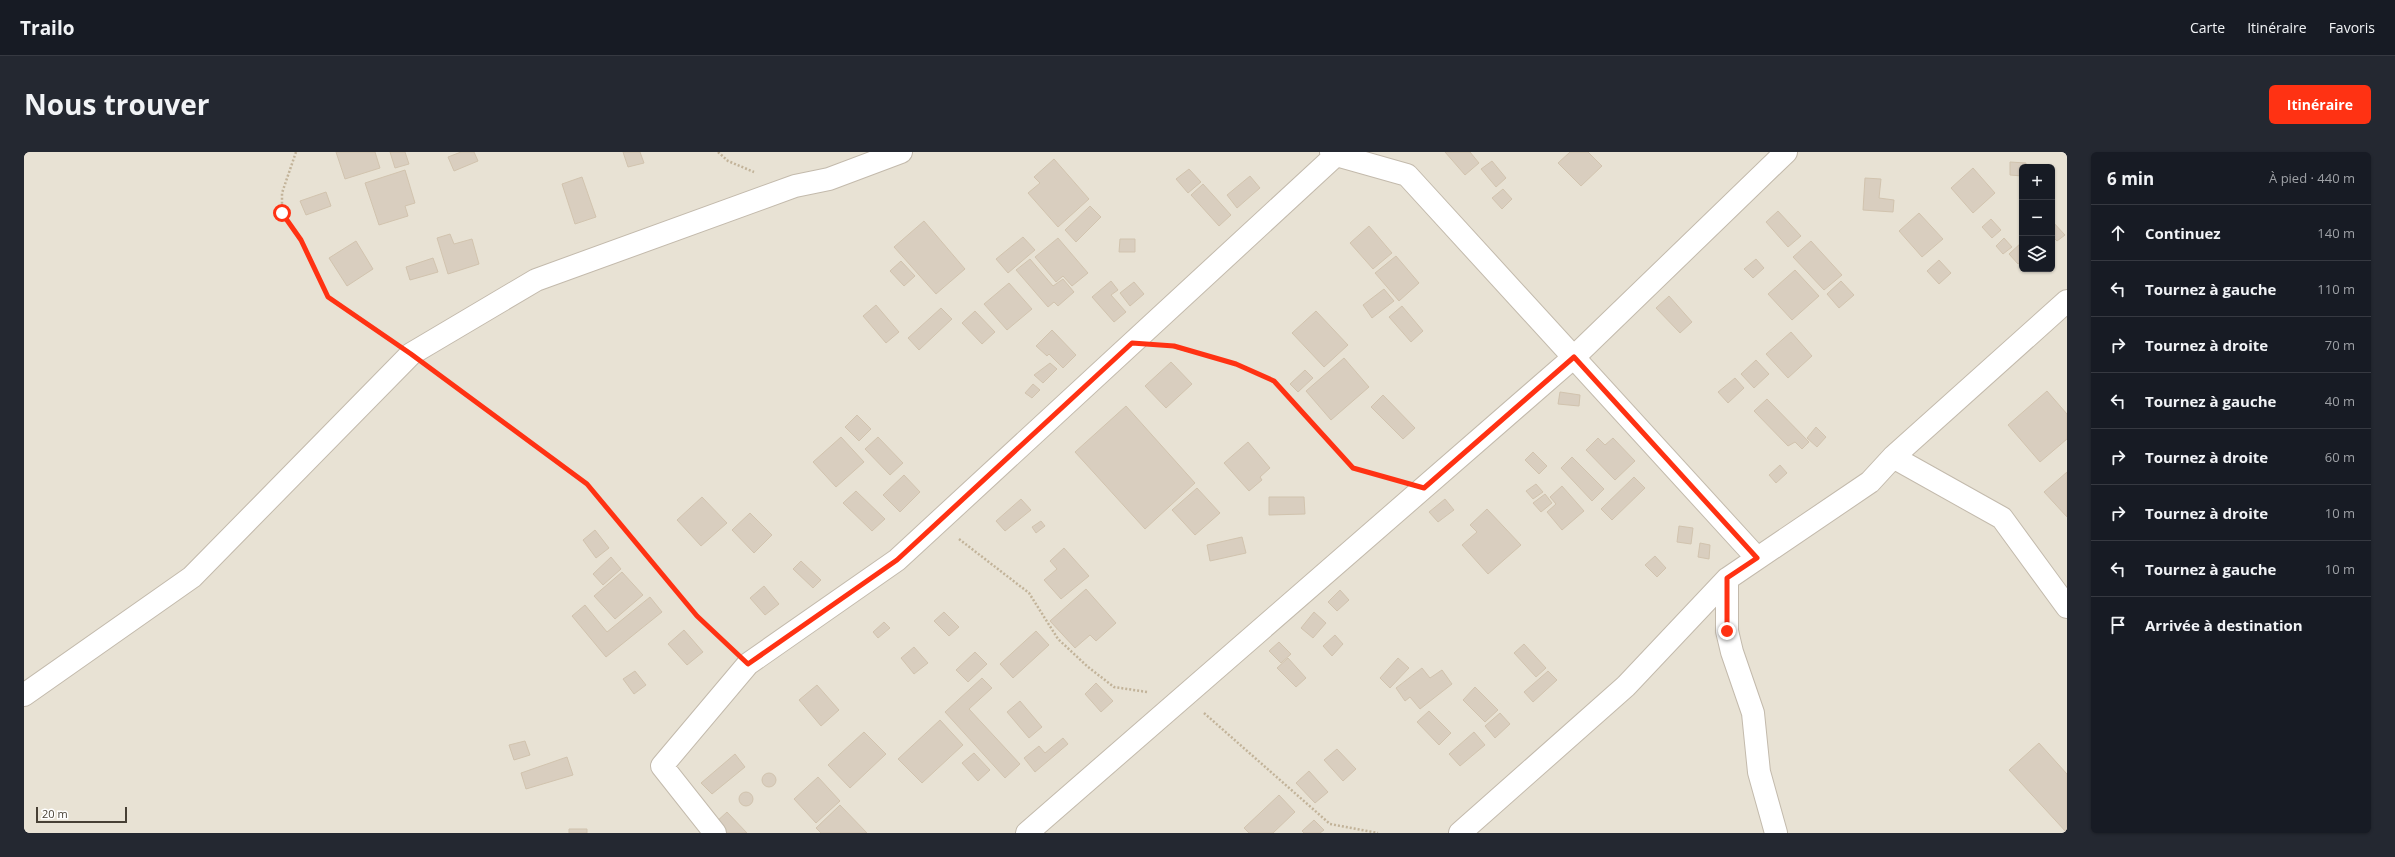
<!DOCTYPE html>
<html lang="fr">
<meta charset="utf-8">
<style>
body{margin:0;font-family:"Open Sans",sans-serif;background:#242831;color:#f1f3f6}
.controls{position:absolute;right:12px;top:12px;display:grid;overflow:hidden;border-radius:6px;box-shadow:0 1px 3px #0004}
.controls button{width:36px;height:36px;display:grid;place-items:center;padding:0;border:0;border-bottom:1px solid #363941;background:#171b24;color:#f1f3f6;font:20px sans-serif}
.scale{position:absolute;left:12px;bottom:10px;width:91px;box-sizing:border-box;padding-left:4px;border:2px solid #474035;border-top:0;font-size:11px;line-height:14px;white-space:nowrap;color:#474035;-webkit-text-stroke:3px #fff;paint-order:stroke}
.stop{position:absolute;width:12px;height:12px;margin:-9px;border:3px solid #ff3213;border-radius:50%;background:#fff}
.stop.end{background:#ff3213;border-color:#fff;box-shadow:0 1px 4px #0008}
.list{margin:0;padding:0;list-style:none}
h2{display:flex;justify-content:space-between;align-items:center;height:52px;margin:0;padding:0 16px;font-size:17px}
h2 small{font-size:13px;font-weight:400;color:#9ea1a6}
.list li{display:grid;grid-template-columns:26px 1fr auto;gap:12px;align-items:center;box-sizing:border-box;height:56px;padding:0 16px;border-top:1px solid #363941}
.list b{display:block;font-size:15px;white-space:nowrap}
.list em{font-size:13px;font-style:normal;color:#9ea1a6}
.icon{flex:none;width:22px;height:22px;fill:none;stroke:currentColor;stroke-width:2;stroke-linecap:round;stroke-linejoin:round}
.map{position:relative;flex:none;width:2043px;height:681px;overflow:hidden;border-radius:6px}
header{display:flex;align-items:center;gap:24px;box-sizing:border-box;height:56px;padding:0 20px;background:#171b24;border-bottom:1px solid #363941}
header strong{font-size:19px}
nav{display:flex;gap:22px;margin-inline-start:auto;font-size:14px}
.intro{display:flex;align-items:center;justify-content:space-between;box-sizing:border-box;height:96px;padding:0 24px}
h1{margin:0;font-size:28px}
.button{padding:10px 18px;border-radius:6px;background:#ff3213;color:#fff;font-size:14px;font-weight:700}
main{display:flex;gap:24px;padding:0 24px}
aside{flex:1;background:#171b24;border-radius:6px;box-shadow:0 1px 3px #0004}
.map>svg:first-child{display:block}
.residential{fill:#e8e2d4;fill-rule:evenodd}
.building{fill:#d9cebf;stroke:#d1c3ae}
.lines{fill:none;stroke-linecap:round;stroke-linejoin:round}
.minor-casing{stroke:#c3baac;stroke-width:24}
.path{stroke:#c2b399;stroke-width:2.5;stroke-dasharray:2 2;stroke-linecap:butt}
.minor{stroke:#fff;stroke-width:22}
.route{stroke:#ff3213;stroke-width:5}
</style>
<header>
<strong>Trailo</strong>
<nav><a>Carte</a><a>Itinéraire</a><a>Favoris</a></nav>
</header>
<div class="intro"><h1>Nous trouver</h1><a class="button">Itinéraire</a></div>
<main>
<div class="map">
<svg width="2043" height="681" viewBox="0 0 2043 681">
<rect width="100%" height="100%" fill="#f4f0e7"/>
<path class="residential" d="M0,0h2043v681h-2043zM1998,15h30v102h-30z"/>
<path class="building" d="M312,0h39l5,16 -35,11z
M366,0h15l4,12 -14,4z
M437,0h13l4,9 -24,10 -6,-14z
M599,0h17l4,11 -16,4z
M1421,0h25l9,11 -14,12z
M1546,0h18l14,14 -21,20 -23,-23z
M1030,7l35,40 -31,28 -30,-34 12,-10 -6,-6z
M1468,9l14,17 -10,9 -15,-18z
M1986,10l16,1v4h-4v9l-12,-1z
M1949,16l22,25 -22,20 -22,-25z
M1165,17l12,13 -13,11 -12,-14z
M381,18l10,33 -10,3 3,10 -29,9 -14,-42z
M1226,24l10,12 -23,20 -10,-13z
M558,25l14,40 -21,7 -13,-40z
M1841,26l16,1 -2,19 15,2 -1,12 -30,-2z
M1179,32l28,31 -12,11 -28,-31z
M1479,37l9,10 -10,10 -10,-11z
M302,40l5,14 -25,9 -6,-14z
M1066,54l11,11 -25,25 -11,-12z
M1754,59l23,25 -13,11 -22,-25z
M1895,61l24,26 -21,18 -23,-26z
M1967,67l10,11 -9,8 -10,-11z
M900,69l41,48 -29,25 -42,-47z
M2028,69l13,14 -8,6 -5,-5z
M1345,74l23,27 -19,16 -23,-26z
M426,82l4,10 18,-5 7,25 -31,10 -11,-36z
M999,85l12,13 -27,23 -12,-14z
M1034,86l30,35 -16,13 -9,-10 -7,6 -21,-25z
M1980,86l8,9 -9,7 -7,-8z
M1096,87h15v13h-16z
M332,89l17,28 -26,17 -18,-28z
M1787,89l31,34 -18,15 -31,-33z
M1998,90v19l-4,3 -9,-10z
M1372,104l23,27 -20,18 -24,-28z
M409,106l5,14 -28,8 -4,-13z
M1006,107l23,27 10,-7 11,13 -16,14 -4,-4 -6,5 -32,-37z
M1732,107l8,9 -11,10 -9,-9z
M1915,108l12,13 -12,11 -12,-13z
M877,109l14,15 -11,10 -14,-15z
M1771,118l24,26 -27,24 -24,-26z
M1087,129l7,9 -7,5 15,17 -12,10 -22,-25z
M1817,129l13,14 -15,13 -12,-14z
M1110,130l10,12 -14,12 -10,-13z
M985,131l23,26 -25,21 -23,-26z
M1360,137l10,12 -22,17 -9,-13z
M1645,144l23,26 -12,11 -24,-25z
M852,153l23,27 -13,11 -23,-27z
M1378,154l21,25 -12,11 -22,-25z
M917,156l11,11 -33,31 -11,-12z
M951,159l20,21 -13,12 -20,-21z
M1292,159l32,34 -24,22 -32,-34z
M1028,178l24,25 -13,13 -14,-14 -2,2 -11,-10z
M1767,180l21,24 -24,22 -22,-24z
M1320,206l25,29 -38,33 -25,-29z
M1732,208l13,14 -15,14 -13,-14z
M1147,210l21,22 -26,24 -21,-22z
M1026,211l7,6 -14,14 -9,-8z
M1281,218l8,8 -15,14 -8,-8z
M1711,226l9,10 -16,15 -10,-11z
M1009,232l7,6 -8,8 -7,-5z
M2023,239l20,23v25l-27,23 -32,-37z
M1536,240l20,3 -1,11 -21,-2z
M1359,243l32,33 -12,11 -32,-32z
M1743,247l42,43 -7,7 -7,-7 -7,4 -34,-35z
M1102,254l69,77 -50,46 -70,-77z
M833,263l14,14 -12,12 -14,-14z
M1792,275l10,10 -9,10 -10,-9z
M817,285l23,25 -28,25 -23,-25z
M854,285l25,26 -13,12 -25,-26z
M1574,286l7,7 8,-7 22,23 -20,19 -29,-30z
M1224,290l22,26 -10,9 2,3 -13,11 -25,-28z
M1509,300l14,14 -8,8 -14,-14z
M1548,305l32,32 -12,12 -31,-33z
M1756,313l7,8 -11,10 -7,-8z
M2043,320v45l-23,-25z
M880,323l16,17 -20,20 -17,-17z
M1610,325l11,11 -33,32 -11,-11z
M1512,332l7,8 -10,7 -7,-8z
M1538,334l22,25 -22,19 -15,-18 9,-8 -6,-7z
M1173,336l23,25 -25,22 -23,-25z
M832,339l29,28 -13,12 -29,-28z
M1521,342l7,9 -11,9 -8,-9z
M678,345l25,26 -26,23 -24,-26z
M1245,345h35l1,17 -36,1z
M997,347l10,11 -26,21 -9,-10z
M1421,347l9,11 -16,12 -9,-10z
M1463,357l34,36 -33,29 -26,-29 15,-13 -7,-7z
M726,361l22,22 -18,18 -22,-23z
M1017,369l4,5 -9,7 -4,-6z
M1655,374l14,2 -2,16 -14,-2z
M571,378l14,18 -13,10 -13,-18z
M1218,385l4,16 -36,8 -3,-16z
M1676,391l10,2 -1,14 -11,-2z
M1040,396l25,28 -28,23 -17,-19 13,-11 -7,-8z
M1631,404l11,12 -9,9 -12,-12z
M587,405l10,12 -18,16 -10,-11z
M777,409l20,19 -8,8 -20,-19z
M598,420l21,23 -28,24 -21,-23z
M740,434l15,18 -14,11 -15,-17z
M1062,437l30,34 -20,18 -6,-6 -15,13 -25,-27z
M1316,438l9,10 -12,11 -9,-9z
M626,445l12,15 -56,45 -34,-41 13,-11 22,27z
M920,460l15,15 -10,9 -15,-15z
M1290,460l12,11 -13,15 -12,-10z
M860,470l6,6 -12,10 -5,-6z
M660,478l19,22 -16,13 -19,-21z
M1012,479l13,14 -36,33 -13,-14z
M1311,483l8,9 -11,12 -9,-10z
M1255,490l12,12 -10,9 -12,-12z
M1500,492l22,24 -10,9 -22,-24z
M890,495l14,16 -14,11 -13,-16z
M951,500l12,12 -19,18 -12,-12z
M1264,506l18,20 -10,9 -19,-19z
M1374,506l11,10 -19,20 -10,-10z
M1398,516l8,10 12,-8 10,14 -32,25 -10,-12 -5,4 -9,-13z
M611,519l11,14 -12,9 -11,-15z
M1524,519l9,9 -24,22 -9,-10z
M958,526l10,10 -23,21 51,55 -15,14 -60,-66z
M1072,531l17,18 -12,11 -16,-18z
M793,533l22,25 -18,16 -22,-26z
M1451,535l23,23 -13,12 -22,-22z
M996,549l22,26 -13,11 -22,-26z
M1405,559l22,22 -12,12 -22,-23z
M1476,561l10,11 -15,14 -10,-12z
M916,568l23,25 -41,38 -24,-24z
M840,580l22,22 -36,34 -22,-23z
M1450,580l11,13 -25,21 -11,-12z
M1039,586l5,6 -33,28 -11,-14 15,-12 6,7z
M501,589l5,14 -16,5 -5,-15z
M2015,591l28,31v59l-58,-63z
M1313,597l19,20 -13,12 -19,-21z
M950,601l16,17 -12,11 -16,-18z
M711,602l10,13 -33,27 -11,-11z
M543,605l6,18 -47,14 -5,-16z
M1285,619l19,21 -13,11 -19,-20z
M738 628a7 7 0 1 1 14 0a7 7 0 1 1-14 0Z
M794,625l22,24 -24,22 -22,-24z
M715 647a7 7 0 1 1 14 0a7 7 0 1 1-14 0Z
M1255,643l16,17 -22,21h-24l-5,-5z
M816,653l27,28h-46l-5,-5z
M703,660l20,21h-23l-9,-10z
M1290,668l10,10 -4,3h-16l-2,-2z
M545,677h18v4h-18z"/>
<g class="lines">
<g class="minor-casing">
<path id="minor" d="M1307,0l5,3 71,20 350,383
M1869,305l109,61 65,89
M1703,427v52l5,21 21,61 6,59 17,61
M0,543l168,-118 219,-223 125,-74 259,-94 34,-7 72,-27
M691,681l-53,-67 86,-102 149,-104 439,-405
M1003,681l547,-476 212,-205
M1436,681l166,-147 101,-107 143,-97 23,-25 174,-156"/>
</g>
<path class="path" d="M272,0l-14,41v20l19,27 27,57 61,42
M694,0l10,9 26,11
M1145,194l67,18 38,17 79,87 40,11
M410,219l153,113 110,132 31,29
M935,387l70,54 29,46 30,28 26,20 33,5
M1180,561l126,111 48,9"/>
<use href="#minor" class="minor"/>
</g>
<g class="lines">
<path class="route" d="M258,61l19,27 27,57 83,57 176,130 110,132 51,48 149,-104 235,-217 42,3 62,18 38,17 79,87 71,20 150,-131 183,201 -30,20v53"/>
</g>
</svg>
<div class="controls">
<button>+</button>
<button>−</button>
<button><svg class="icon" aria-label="layers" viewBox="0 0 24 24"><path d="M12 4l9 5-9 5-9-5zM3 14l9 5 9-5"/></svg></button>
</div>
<div class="scale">20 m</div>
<div class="stop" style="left:258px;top:61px"></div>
<div class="stop end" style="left:1703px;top:479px"></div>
</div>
<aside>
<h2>6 min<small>À pied · 440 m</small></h2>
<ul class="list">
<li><svg class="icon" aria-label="ahead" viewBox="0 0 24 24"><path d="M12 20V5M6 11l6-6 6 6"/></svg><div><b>Continuez</b></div><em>140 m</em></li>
<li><svg class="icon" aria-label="left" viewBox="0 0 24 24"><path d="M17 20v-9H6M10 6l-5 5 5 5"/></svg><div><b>Tournez à gauche</b></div><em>110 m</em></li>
<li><svg class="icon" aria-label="right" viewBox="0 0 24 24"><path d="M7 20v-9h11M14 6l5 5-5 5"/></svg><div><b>Tournez à droite</b></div><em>70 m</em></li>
<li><svg class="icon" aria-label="left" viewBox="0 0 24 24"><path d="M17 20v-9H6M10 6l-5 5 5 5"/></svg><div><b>Tournez à gauche</b></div><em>40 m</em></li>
<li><svg class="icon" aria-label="right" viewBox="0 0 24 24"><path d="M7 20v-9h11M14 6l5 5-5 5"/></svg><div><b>Tournez à droite</b></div><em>60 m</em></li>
<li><svg class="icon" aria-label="right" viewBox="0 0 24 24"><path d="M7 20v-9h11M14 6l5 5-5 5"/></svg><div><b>Tournez à droite</b></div><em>10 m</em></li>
<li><svg class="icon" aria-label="left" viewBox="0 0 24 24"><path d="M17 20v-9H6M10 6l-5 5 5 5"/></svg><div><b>Tournez à gauche</b></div><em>10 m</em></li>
<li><svg class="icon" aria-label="arrive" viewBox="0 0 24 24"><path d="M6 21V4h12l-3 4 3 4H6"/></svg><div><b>Arrivée à destination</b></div></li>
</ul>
</aside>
</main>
